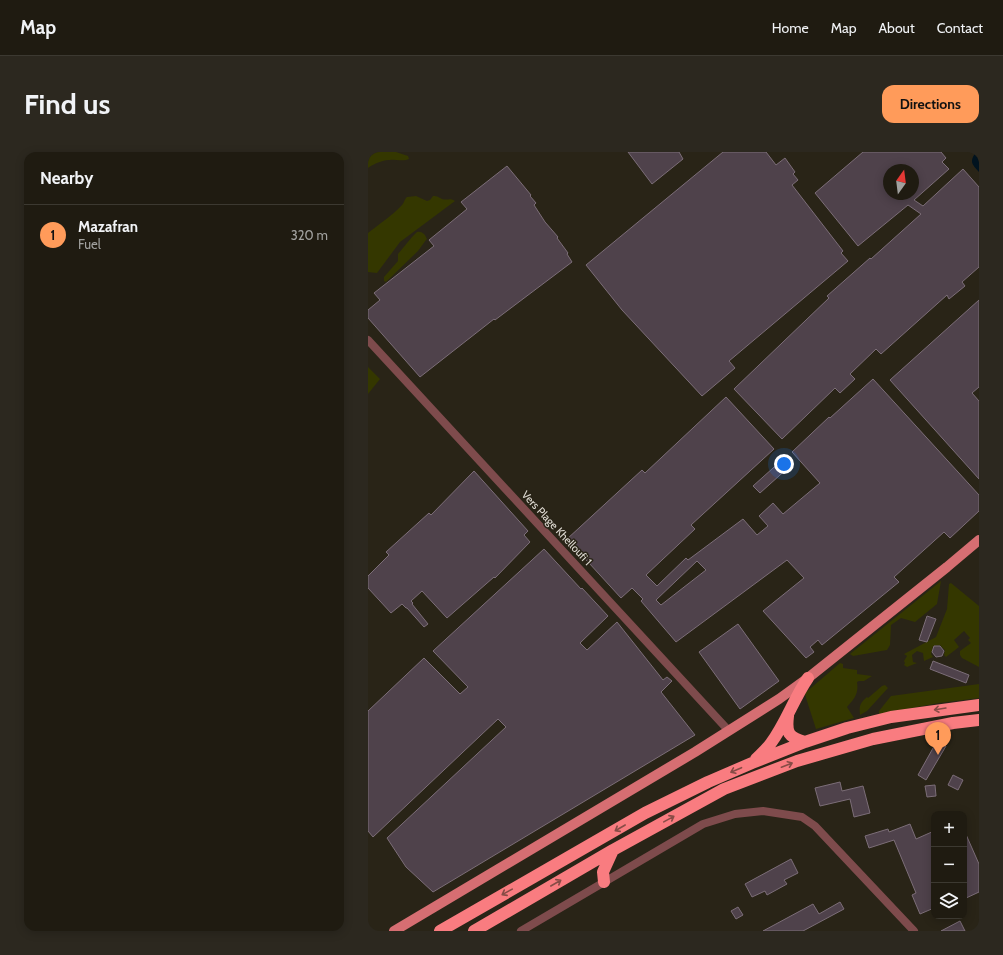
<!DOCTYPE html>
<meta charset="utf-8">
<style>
body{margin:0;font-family:Cabin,sans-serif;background:#2c281f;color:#f1f3f6}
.controls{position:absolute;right:12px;bottom:12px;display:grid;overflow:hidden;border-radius:8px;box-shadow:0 2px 10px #0003}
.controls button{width:36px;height:36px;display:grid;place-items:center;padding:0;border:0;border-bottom:1px solid #3c3931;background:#1f1b11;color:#f1f3f6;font:20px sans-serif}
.compass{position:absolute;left:515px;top:12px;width:36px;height:36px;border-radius:50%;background:#1f1b11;box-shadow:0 2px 10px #0003;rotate:14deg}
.you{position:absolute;left:416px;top:312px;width:14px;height:14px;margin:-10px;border:3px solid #fff;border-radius:50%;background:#1a73e8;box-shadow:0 0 0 6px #1a73e833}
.badge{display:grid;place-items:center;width:26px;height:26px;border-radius:50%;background:#ff9b5a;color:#111;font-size:13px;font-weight:700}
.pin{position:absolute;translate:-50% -33px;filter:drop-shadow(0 1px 2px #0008)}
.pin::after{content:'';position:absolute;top:21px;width:14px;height:12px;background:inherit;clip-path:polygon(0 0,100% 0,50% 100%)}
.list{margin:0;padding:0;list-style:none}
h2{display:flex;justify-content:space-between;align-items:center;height:52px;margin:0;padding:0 16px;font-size:17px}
h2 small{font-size:13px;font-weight:400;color:#a1a19f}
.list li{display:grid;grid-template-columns:26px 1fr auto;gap:12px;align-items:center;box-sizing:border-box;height:60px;padding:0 16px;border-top:1px solid #3c3931}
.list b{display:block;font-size:15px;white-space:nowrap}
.list p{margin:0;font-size:13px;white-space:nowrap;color:#a1a19f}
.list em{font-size:13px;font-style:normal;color:#a1a19f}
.icon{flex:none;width:22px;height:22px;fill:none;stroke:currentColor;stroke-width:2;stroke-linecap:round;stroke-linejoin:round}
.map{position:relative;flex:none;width:611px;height:779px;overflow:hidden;border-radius:12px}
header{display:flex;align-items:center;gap:24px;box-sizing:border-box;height:56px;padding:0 20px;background:#1f1b11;border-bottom:1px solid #3c3931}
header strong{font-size:19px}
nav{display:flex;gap:22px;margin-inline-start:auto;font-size:14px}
.intro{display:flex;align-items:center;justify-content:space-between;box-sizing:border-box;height:96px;padding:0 24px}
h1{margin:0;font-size:28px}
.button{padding:10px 18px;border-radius:12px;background:#ff9b5a;color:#111;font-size:14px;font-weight:700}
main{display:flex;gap:24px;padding:0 24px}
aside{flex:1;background:#1f1b11;border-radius:12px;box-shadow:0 2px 10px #0003}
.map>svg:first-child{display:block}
.green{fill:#343700}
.water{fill:#01131f}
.building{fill:#4f424b;stroke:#7c6e78;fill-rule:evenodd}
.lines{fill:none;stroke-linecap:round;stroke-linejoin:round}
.street{stroke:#7e4b4c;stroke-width:8}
.primary{stroke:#d66e72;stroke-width:10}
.highway{stroke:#f97c80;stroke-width:12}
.oneway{stroke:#874c46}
.labels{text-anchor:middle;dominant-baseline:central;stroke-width:3;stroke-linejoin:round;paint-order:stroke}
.street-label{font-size:11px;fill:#e0dcd4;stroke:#292417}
</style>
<header>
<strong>Map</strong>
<nav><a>Home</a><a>Map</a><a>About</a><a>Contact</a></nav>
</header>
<div class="intro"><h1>Find us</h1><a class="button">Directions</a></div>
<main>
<aside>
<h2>Nearby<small></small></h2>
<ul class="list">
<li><span class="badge">1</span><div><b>Mazafran</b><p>Fuel</p></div><em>320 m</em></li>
</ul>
</aside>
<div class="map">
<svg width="611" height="779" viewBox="0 0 611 779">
<rect width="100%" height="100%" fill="#292417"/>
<path class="green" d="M7,0h21l12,4 1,3c-4,2 -8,1 -13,1 -10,-1 -19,2 -28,8v-11z
M48,44l11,5 3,-1 3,-4c5,0 5,1 9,3 5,2 8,-2 13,2l-55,41 -23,31 -9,-1v-39c11,-9 24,-17 34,-28 2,-2 2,-5 5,-8z
M49,80c5,-1 8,2 10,7l-1,1 -8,11 -32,31 -2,-1v-4l14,-16v-7l14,-17z
M0,215l12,12 -12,15z
M573,429l-4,23 -22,18 -14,-4 -10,7 -1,20 -3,5 -34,6 -3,-2z
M583,431l28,23v61l-17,-9 -2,-3v-4l11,-8 -3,-3 2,-2 -6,-7 -10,9 5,7 -13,10 -2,-2 1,-5 -5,-5 -7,1 -2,8 2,3 -9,4 -1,-8 -6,-2 -5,4 1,7 4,1 -10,4 -3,-2 1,-2 -1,-2 3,-5 -3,-2 32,-17 11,-28 2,-25z
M472,511l3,1v4l14,2v4l15,2 -8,5h-5l-2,1c2,12 -3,17 -10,25l7,11 -38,11 -10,-31 -1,-5z
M611,532v14l-40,5 -60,11v-3l12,-15z
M517,533l3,3 -21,23 -7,4c-1,-9 0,-12 7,-18l1,1 14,-12z"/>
<path class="water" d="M608,0h3v20c-7,-8 -10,-10 -3,-20z"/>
<path class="building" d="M260,0h51l4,7 -31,25z
M355,0h43l10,13 9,-7 10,14 -2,2 5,6 -6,5 51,66 -2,2 7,8 -119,100 6,7 -33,28 -80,-86 -36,-45z
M495,0h78l5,6 -4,4 7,7 -35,31 9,6 40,-37 16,18v80l-17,15 3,4 -16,13 -2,-4 -66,59 -5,-5 -26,25 5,5 -15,14 -5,-5 -53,51 -48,-50 95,-91 -2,-2 43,-38 1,1 50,-45 -13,-9 -50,41 -43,-53zM521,18h24v24h-24z
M139,14l24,29 -1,1 6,7 -2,2 11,17 13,15 -1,1 11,15 -1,1 5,8 -77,58 -1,-1 -74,58 -52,-59v-8l12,-10 -6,-7 60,-47 -5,-6 38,-31 -6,-7z
M611,148v87l-7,6 7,8v78l-89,-99z
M505,227l106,116v16l-29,27 -6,-6 -50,45 5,5 -77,63 -4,-5 -8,7 4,5 -8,6 -43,-47 41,-33 -17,-18 -111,82 -35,-41 2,-2 -11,-11 -11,10 -54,-59 75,-69 3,3 81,-76 48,52 -83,76 4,4 -49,46 11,11 29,-28 2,2 55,-41 14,16 11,-9 -9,-10 14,-13 10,11 37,-31 -28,-31 37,-35 1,1zM329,409l9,9 -45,35 -5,-5z
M414,308l7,7 -29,26 -7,-7z
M106,319l54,60 -4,4 6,7 -35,36 -1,-1 -47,41 -25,-27 -11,10 2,2 -1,1 16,20 -4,3 -17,-19h-1l-4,-4 -11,9 -23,-25v-12l21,-21 -3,-3 43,-39 2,2z
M176,397l37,40 1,-1 26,28 -28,27 7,7 30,-28 46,58 4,-3 5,4 -11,11 34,43 -262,157 -27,-25 -19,-29 119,-111 -8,-8 -125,118 -5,-6v-120l56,-53 36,36 8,-7 -35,-36z
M559,464l9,3 -9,23 -8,-2z
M370,472l41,57 -39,28 -41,-57z
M566,494h6l4,5 -2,5 -6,1 -4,-5z
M565,509l36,14 -3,8 -36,-14z
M569,589l9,5 -20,34 -8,-5z
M585,623l10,5 -5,10 -10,-5z
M472,630l2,9 21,-5 7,27 -16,4 -4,-18 -30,7 -5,-18z
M567,633l1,11 -9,1 -2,-11z
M542,672l6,15 18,-8v77l-14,6 -8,-19 4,-2 -22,-53 -25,8 -4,-12 23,-7 1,3z
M596,678l15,34v28l-15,7z
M423,707l7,14 -14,7 3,4 -20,11 -2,-4 -13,6 -7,-13z
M472,750l4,7 -41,22h-40l50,-27 6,10z
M370,755l5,8 -7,4 -5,-8z
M592,769l5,10h-24z"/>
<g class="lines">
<path class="street" d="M0,188l361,391
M153,779l182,-107 32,-10 28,-3 39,6 13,9 99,105"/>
<path class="primary" d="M26,779l301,-179 84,-53 29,-21 139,-111 32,-27"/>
<path class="highway" d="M420,564c-2,17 0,21 17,26
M388,607c5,-5 11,-10 15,-16 15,-20 23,-45 37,-65
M236,730l-1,-10 10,-22
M72,779l205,-118 63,-31 44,-19 53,-21 42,-14 44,-11 88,-12
M106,779l139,-81 111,-61 73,-28 76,-22 80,-16 26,-3"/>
</g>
<defs><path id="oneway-shaft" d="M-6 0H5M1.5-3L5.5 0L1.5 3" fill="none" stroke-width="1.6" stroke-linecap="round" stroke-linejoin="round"/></defs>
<g class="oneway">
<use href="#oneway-shaft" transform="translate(572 557) rotate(171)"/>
<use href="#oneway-shaft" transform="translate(419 613) rotate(-21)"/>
<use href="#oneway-shaft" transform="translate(368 618) rotate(157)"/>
<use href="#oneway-shaft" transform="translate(301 667) rotate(-29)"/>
<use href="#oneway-shaft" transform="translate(252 676) rotate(150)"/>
<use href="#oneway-shaft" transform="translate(188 731) rotate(-30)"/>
<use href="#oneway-shaft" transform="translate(139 740) rotate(151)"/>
</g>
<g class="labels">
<g class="street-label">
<text transform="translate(189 376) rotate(47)">Vers Plage Khelloufi 1</text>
</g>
</g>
</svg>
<div class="controls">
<button>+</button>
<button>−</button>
<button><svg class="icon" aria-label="layers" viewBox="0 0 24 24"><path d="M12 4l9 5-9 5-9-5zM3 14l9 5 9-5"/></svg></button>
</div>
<svg class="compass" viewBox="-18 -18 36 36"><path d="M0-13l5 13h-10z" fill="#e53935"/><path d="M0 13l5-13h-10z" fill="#a1a19f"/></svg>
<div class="you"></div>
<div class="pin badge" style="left:570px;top:603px">1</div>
</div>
</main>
